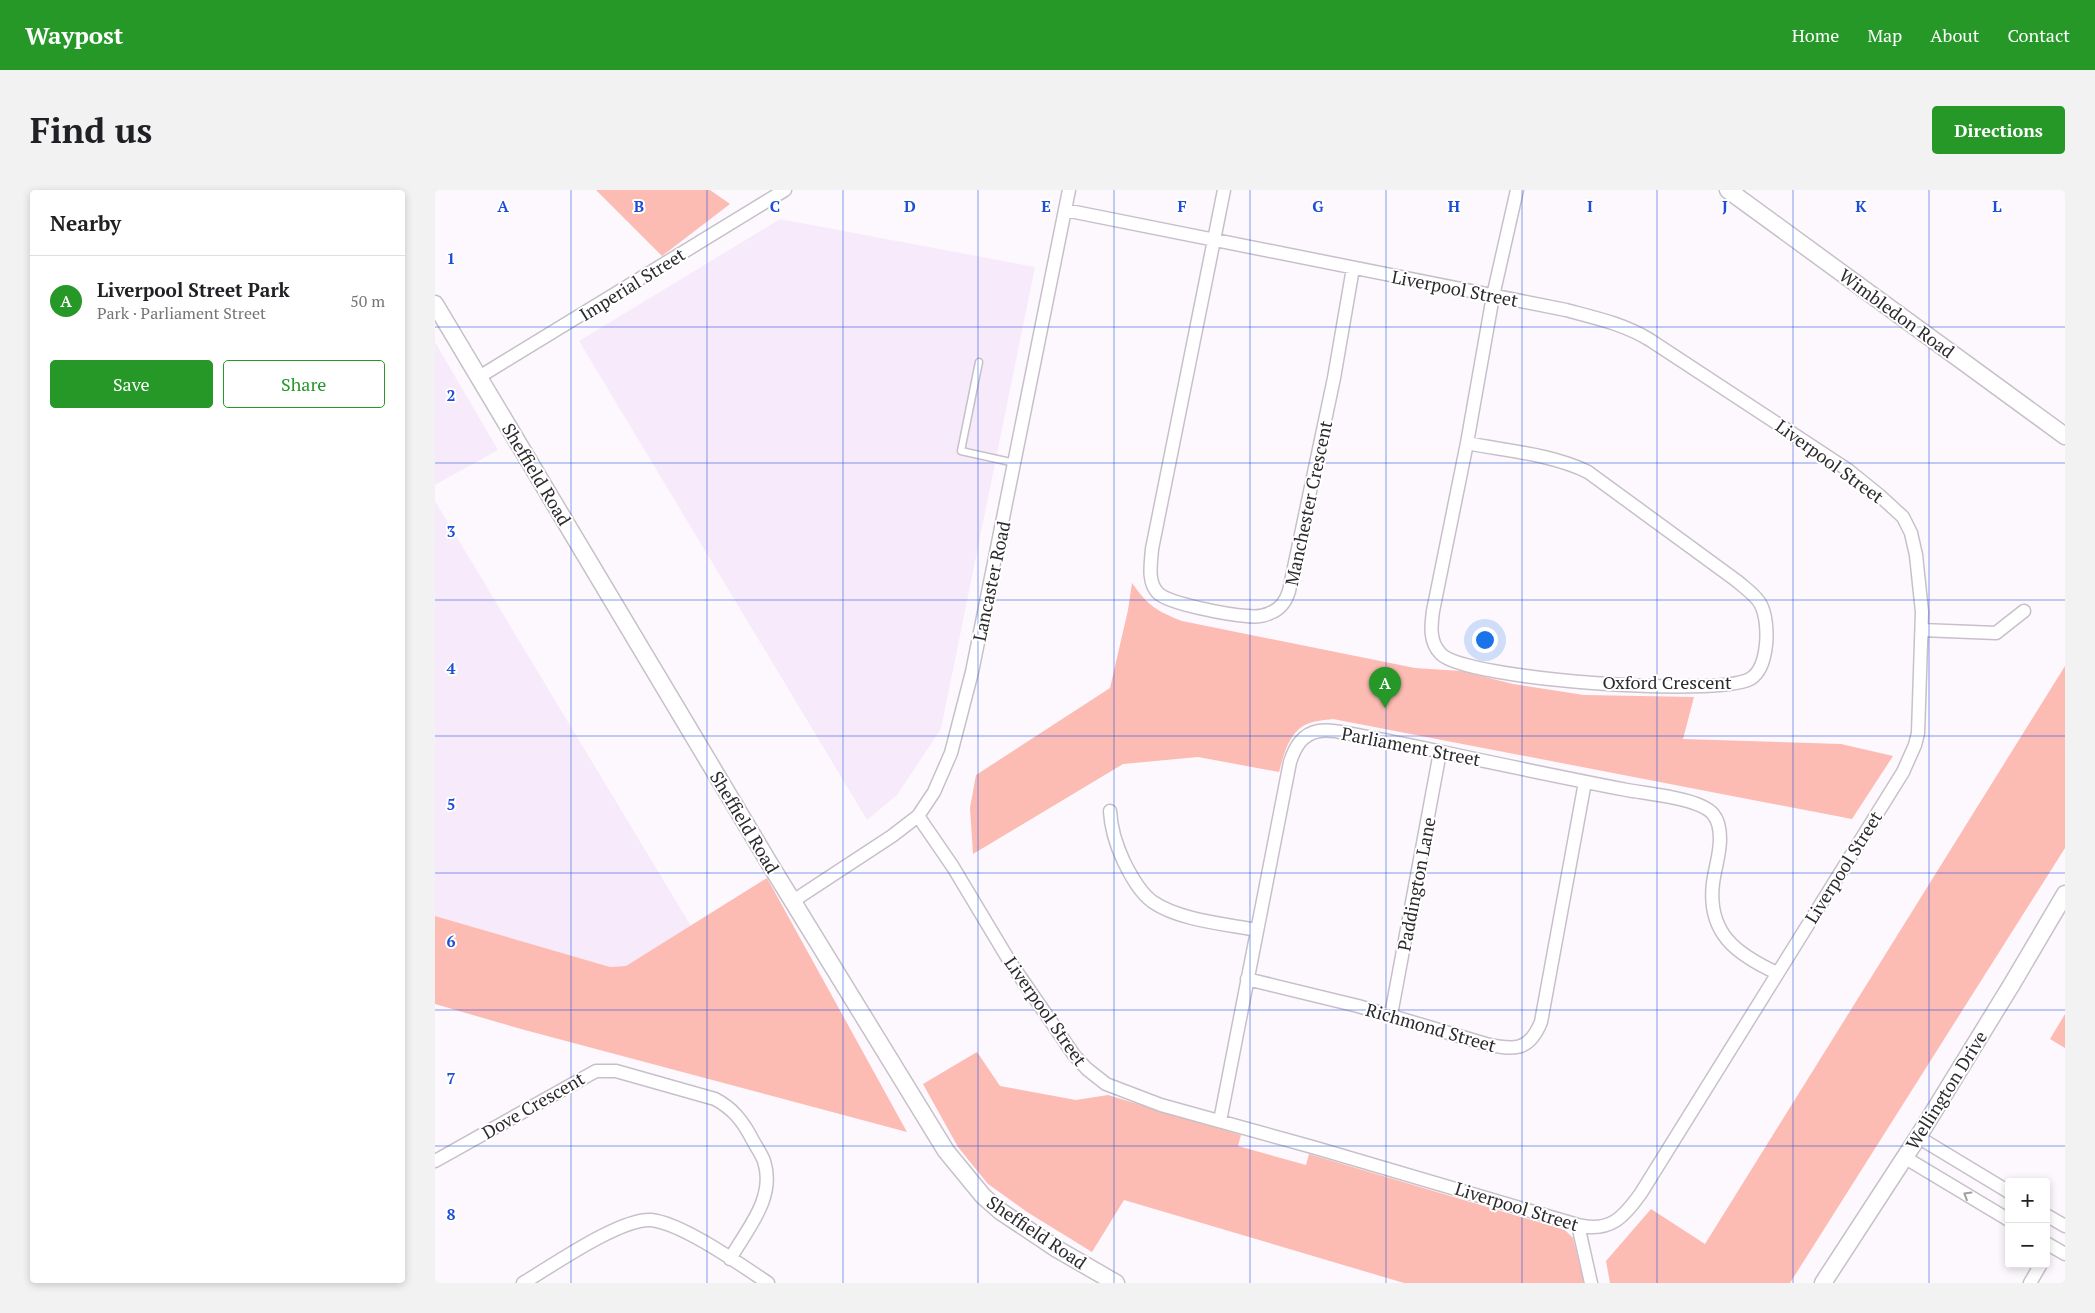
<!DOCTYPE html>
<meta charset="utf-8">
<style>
body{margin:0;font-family:"PT Serif",serif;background:#f2f2f2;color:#202124}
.controls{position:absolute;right:15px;bottom:15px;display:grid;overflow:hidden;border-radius:5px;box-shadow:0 2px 8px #0003}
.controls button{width:45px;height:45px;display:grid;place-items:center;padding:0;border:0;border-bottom:1px solid #e0e0e0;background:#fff;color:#202124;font:25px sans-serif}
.you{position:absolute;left:1049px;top:449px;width:18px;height:18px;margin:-12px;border:4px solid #fff;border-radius:50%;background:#1a73e8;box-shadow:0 0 0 8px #1a73e833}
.badge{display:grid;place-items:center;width:32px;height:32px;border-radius:50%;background:#259827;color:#fff;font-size:16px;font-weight:700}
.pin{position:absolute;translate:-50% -41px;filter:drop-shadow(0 1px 2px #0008)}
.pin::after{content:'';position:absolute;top:26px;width:18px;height:15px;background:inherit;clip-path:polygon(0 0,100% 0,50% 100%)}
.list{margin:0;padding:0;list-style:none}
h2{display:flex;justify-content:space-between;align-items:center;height:65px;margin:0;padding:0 20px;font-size:21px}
h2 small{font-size:16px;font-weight:400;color:#757577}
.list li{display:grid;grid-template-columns:32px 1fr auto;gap:15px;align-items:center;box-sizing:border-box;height:90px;padding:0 20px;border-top:1px solid #e0e0e0}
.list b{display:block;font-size:19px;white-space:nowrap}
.list p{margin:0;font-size:16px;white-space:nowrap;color:#757577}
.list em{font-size:16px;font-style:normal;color:#757577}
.actions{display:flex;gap:10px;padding:15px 20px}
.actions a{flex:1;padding:11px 0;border:1px solid #259827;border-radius:5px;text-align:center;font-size:18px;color:#259827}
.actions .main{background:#259827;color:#fff}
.map{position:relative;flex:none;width:1630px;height:1093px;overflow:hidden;border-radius:5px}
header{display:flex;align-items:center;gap:30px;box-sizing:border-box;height:70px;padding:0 25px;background:#259827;color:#fff}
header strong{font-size:24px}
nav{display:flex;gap:28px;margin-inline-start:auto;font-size:18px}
.intro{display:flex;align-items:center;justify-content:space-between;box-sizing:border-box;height:120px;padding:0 30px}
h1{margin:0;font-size:35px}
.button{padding:12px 22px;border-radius:5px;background:#259827;color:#fff;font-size:18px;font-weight:700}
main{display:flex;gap:30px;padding:0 30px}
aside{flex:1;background:#fff;border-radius:5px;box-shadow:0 2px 8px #0003}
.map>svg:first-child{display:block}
.built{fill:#f7ebfb}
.green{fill:#fcbbb3}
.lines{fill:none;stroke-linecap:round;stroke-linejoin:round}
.lane-casing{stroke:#c7c0c9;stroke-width:9}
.street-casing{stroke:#c7c0c9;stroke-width:15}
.secondary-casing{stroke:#c7c0c9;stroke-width:19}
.lane{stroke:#fff;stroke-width:6}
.street{stroke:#fff;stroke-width:12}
.secondary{stroke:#fff;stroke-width:16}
.oneway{stroke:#a09fa0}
.grid{fill:none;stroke:#1d4ed8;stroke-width:1;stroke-opacity:0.55}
.labels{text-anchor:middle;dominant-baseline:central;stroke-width:4;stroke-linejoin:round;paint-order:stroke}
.street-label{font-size:18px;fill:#2c2a2d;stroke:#fff}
.grid-label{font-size:16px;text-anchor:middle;font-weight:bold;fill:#1d4ed8;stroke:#fff;stroke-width:4;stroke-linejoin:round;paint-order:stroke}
</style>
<header>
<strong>Waypost</strong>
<nav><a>Home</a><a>Map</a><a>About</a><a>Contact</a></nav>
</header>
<div class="intro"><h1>Find us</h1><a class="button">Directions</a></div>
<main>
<aside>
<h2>Nearby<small></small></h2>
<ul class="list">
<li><span class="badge">A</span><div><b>Liverpool Street Park</b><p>Park · Parliament Street</p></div><em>50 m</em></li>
</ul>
<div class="actions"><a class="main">Save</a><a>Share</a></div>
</aside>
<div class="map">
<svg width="1630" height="1093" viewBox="0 0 1630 1093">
<rect width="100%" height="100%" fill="#fdf8fe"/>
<path class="built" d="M345,29l255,48 -94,462 -44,66 -30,25 -288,-479z
M0,152l63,108 -63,35z
M0,311l256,425 -65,40 -16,1 -175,-51z"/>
<path class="green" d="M161,0h114l20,14 -68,52z
M697,393c16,23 25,28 50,38l233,47 46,3 52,13 71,11 110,2 -11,42 158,5 52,12 -41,63 -519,-100c-8,1 -21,2 -28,6 -17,9 -21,30 -26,47l-81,-15 -75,7 -150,90 -3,-46 6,-33 134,-87 18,-78z
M1630,476v182l-275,435h-180l-4,-22 45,-52 54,35z
M332,688l140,254 -386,-103 -86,-25v-88l175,51 16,-1z
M1630,824v34l-15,-9z
M542,862l23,34 76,14 32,-5 133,40 -3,11 68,19 3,-11 256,76 8,8 11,45h-180l-280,-83 -32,52 -65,-40 -39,-28 -30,-37 -35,-63z"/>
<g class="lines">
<g class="lane-casing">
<path id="lane" d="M544,172l-18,89 54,12"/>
</g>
<g class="street-casing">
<path id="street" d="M789,0l-72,359c-1,14 -5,33 6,44 11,11 72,22 89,23 8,1 17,0 23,-3 11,-4 16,-12 19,-22l45,-213 19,-110
M44,187l306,-187
M1032,253c40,8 84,11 121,29l149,109c8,7 20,15 24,24 9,18 8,63 -11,74 -33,18 -283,1 -309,-25 -12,-12 -10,-28 -8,-43l34,-168 26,-147 24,-106
M1487,440l74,3 28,-22
M675,621c1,19 6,34 14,51 7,14 16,31 29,40 26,18 72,22 103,28
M483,626l35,51 57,95 64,93 13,14 19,15 55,21 155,43 262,77c32,8 46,-8 63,-32l262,-421 12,-27 3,-12 4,-121 -6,-57 -5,-22 -8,-16 -24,-22 -31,-25 -198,-130c-26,-16 -54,-22 -84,-30l-501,-100
M358,711l99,-65 26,-20 16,-24 17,-39 21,-81 97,-482
M812,789l111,27 128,38c27,6 43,8 55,-22l44,-240
M956,825l49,-263
M785,931l70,-359c5,-15 12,-28 29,-31 13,-2 25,2 38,4 28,5 56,11 85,17 61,13 123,26 185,38 20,4 73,8 86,24 6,7 7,16 7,25 0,15 -5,29 -7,44 -6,50 23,71 64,90
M1483,947l91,55
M1469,967l105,63
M0,971l161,-90h20l99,28c17,9 27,21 36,38 4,8 10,16 13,24 12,37 -17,68 -34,98
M1611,1025l19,11
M1143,1035l13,58
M1611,1053l19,11
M88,1093c29,-17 97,-65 128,-63 31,3 90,45 117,63
M1595,1093l11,-19"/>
</g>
<g class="secondary-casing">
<path id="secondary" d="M1293,0l337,246
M0,114l333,557 178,290 37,45 17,15 57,38 59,34
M1388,1093l95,-146 94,-153 53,-90"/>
</g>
<use href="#lane" class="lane"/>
<use href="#street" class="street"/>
<use href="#secondary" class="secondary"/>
</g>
<defs><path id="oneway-chevron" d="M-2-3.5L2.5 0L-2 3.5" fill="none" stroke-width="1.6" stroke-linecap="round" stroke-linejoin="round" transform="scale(1.25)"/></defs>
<use class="oneway" href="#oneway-chevron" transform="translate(1532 1005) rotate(-149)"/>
<path class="grid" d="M136,0v1093M272,0v1093M408,0v1093M543,0v1093M679,0v1093M815,0v1093M951,0v1093M1087,0v1093M1222,0v1093M1358,0v1093M1494,0v1093M0,137h1630M0,273h1630M0,410h1630M0,546h1630M0,683h1630M0,820h1630M0,956h1630"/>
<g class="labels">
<g class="street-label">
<text transform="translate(197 94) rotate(-32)">Imperial Street</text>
<text transform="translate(1020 98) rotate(11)">Liverpool Street</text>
<text transform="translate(1462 123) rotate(36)">Wimbledon Road</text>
<text transform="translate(1395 271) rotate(36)">Liverpool Street</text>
<text transform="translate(102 284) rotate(59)">Sheffield Road</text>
<text transform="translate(873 313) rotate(-78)">Manchester Crescent</text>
<text transform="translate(556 391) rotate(-78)">Lancaster Road</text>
<text x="1232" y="492">Oxford Crescent</text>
<text transform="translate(976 556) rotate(11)">Parliament Street</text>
<text transform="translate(310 632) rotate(59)">Sheffield Road</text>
<text transform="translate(1408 677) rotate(-58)">Liverpool Street</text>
<text transform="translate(981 694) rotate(-79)">Paddington Lane</text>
<text transform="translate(611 821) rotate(55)">Liverpool Street</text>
<text transform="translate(996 837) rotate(16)">Richmond Street</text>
<text transform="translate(1511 900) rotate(-58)">Wellington Drive</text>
<text transform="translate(98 915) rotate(-30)">Dove Crescent</text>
<text transform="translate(1082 1016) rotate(17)">Liverpool Street</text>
<text transform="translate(602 1042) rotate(34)">Sheffield Road</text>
</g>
</g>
<g class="grid-label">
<text x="68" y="22">A</text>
<text x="204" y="22">B</text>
<text x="340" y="22">C</text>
<text x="475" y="22">D</text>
<text x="611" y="22">E</text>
<text x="747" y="22">F</text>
<text x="883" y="22">G</text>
<text x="1019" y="22">H</text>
<text x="1155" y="22">I</text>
<text x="1290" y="22">J</text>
<text x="1426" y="22">K</text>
<text x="1562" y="22">L</text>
<text x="16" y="74">1</text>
<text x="16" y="211">2</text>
<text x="16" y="347">3</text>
<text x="16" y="484">4</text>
<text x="16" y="620">5</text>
<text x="16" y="757">6</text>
<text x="16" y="894">7</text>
<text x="16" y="1030">8</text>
</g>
</svg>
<div class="controls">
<button>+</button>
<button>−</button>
</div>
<div class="you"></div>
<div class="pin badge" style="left:950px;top:518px">A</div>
</div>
</main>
